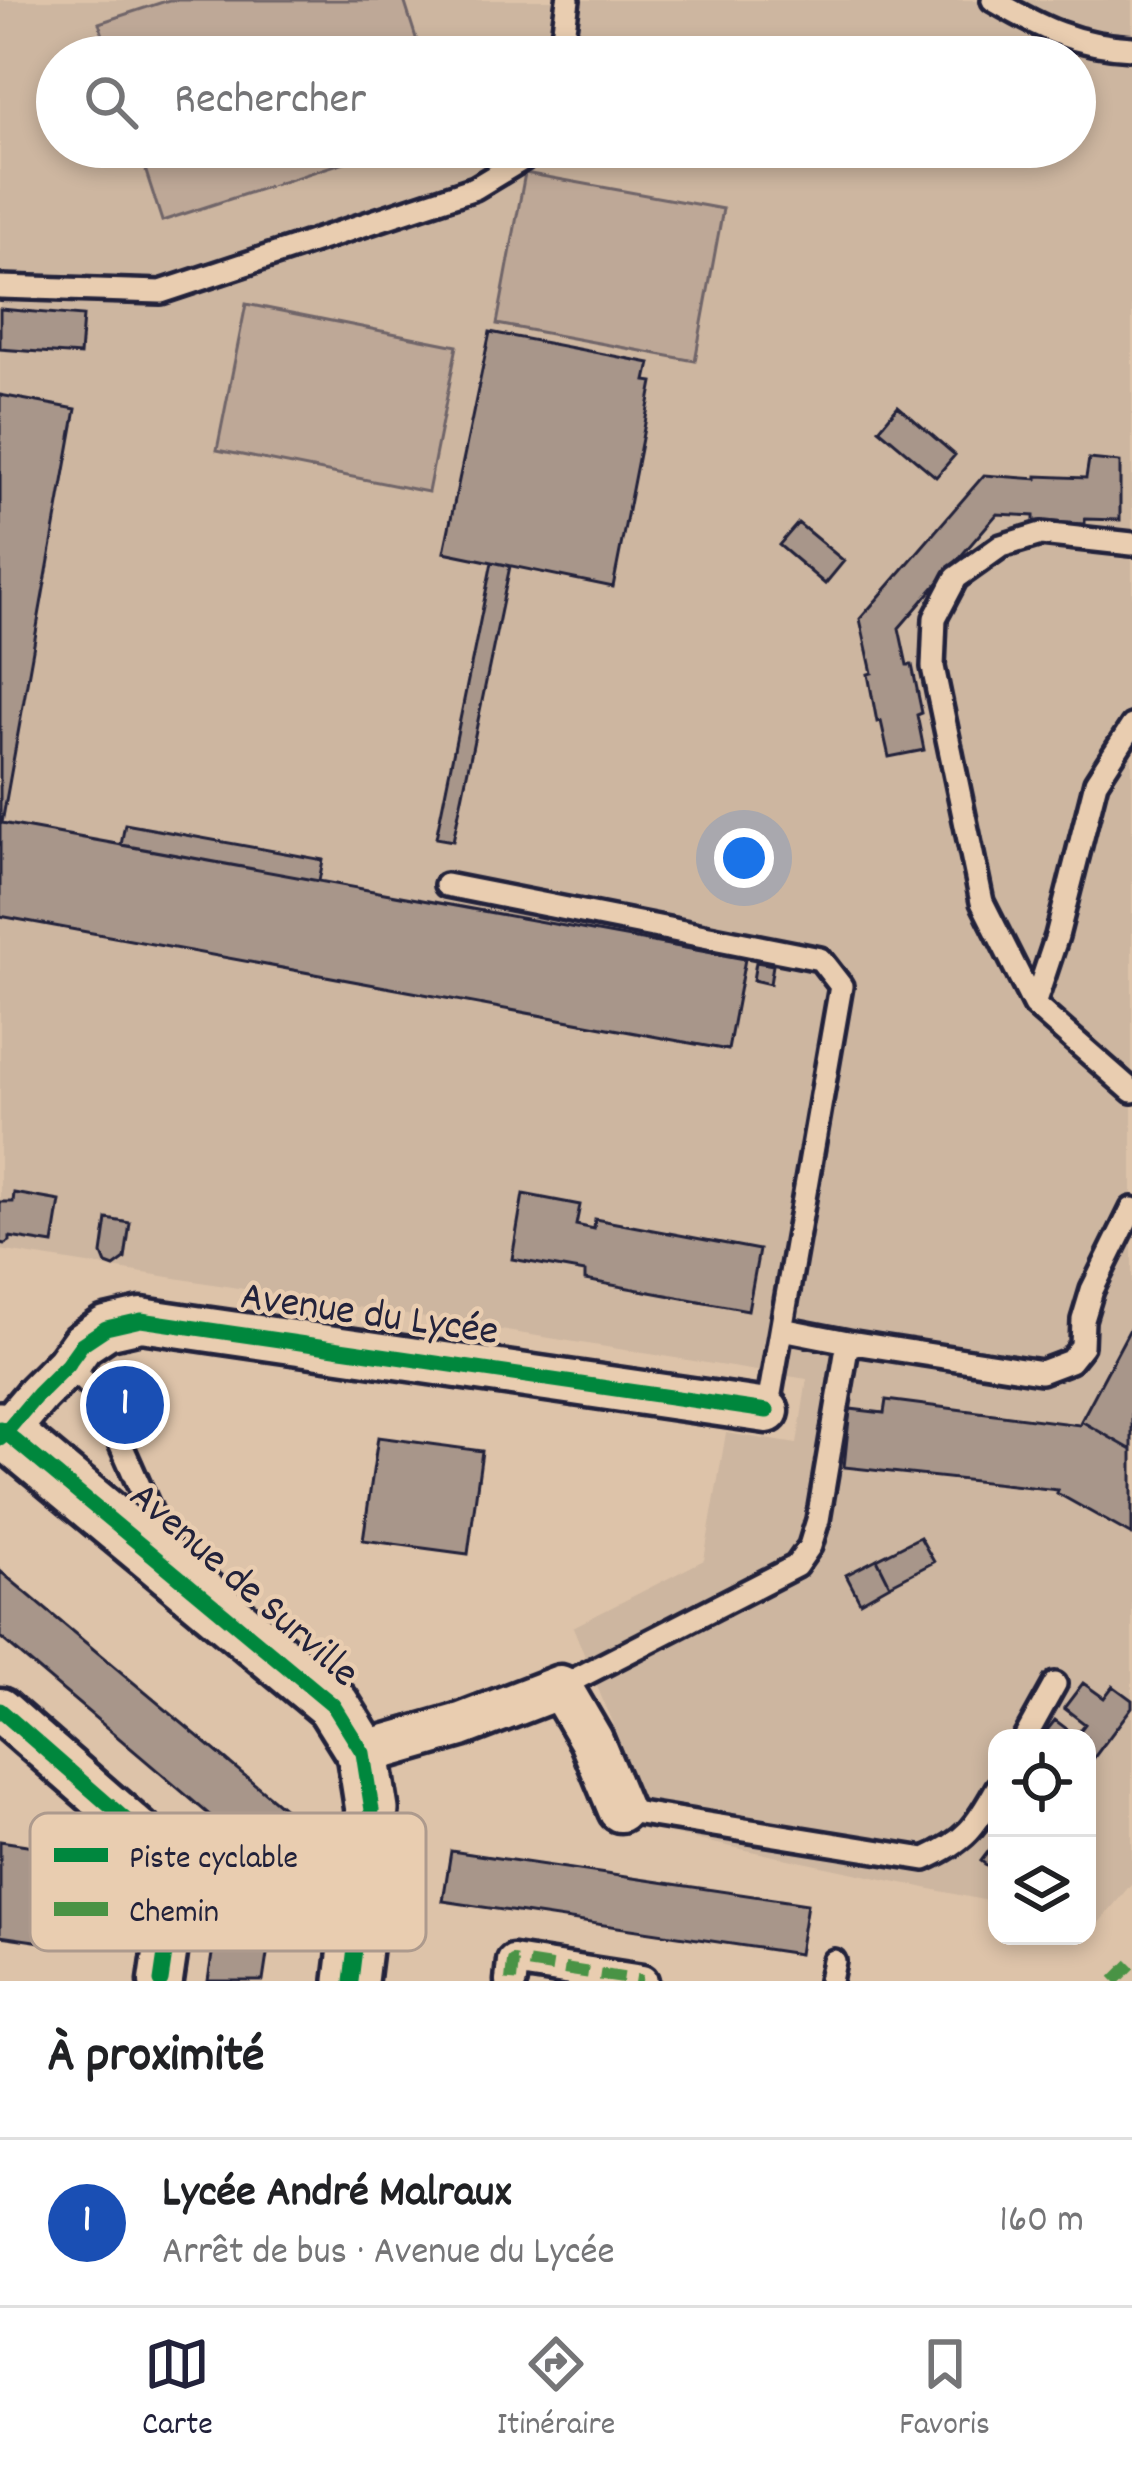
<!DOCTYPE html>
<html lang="fr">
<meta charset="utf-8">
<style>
body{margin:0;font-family:Dekko,sans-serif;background:#f6f6f6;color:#202124}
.controls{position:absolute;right:36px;bottom:36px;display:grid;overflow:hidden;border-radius:24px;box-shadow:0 6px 18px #0003}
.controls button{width:108px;height:108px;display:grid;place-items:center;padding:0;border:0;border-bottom:3px solid #e0e0e0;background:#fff;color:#202124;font:60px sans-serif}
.you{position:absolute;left:744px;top:858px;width:42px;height:42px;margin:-30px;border:9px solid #fff;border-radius:50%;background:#1a73e8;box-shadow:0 0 0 18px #1a73e833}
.badge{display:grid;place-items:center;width:78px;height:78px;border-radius:50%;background:#22223b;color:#fff;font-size:39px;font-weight:700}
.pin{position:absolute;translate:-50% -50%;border:6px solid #fff;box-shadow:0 3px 12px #0006}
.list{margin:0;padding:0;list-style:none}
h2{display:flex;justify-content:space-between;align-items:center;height:156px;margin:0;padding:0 48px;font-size:51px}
h2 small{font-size:39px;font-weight:400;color:#757577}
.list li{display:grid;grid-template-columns:78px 1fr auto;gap:36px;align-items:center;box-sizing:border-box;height:168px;padding:0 48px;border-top:3px solid #e0e0e0}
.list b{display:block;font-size:45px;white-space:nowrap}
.list p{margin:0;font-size:39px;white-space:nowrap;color:#757577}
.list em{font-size:39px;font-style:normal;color:#757577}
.icon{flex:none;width:66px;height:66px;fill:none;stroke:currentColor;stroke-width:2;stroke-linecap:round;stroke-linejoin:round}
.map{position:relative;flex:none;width:1132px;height:1981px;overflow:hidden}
.search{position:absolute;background:#fff;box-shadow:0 6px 18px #0003;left:36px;right:36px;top:36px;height:132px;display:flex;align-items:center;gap:30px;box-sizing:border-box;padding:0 42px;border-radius:66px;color:#757577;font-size:45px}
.sheet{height:324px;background:#fff}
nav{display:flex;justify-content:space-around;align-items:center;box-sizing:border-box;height:168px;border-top:3px solid #e0e0e0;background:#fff;font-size:33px;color:#757577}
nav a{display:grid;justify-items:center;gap:6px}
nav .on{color:#22223b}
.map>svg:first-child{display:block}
.built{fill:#cdb6a0;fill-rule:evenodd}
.green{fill:#bea897;stroke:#706569;stroke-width:3}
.building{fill:#a8968a;stroke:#22223b;stroke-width:3}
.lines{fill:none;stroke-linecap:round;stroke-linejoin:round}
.service-casing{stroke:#22223b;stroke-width:30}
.pedestrian-casing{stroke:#22223b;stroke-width:39}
.minor-casing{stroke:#22223b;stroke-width:51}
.tertiary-casing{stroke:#22223b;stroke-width:60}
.service{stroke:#e9cdb0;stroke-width:21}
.pedestrian{stroke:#e9cdb0;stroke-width:30}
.minor{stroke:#e9cdb0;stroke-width:42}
.tertiary{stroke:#e9cdb0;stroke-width:51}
.quiet{stroke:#4a9344;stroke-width:12;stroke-dasharray:24 12;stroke-linecap:butt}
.cycleway-casing{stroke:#e9cdb0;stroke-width:22}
.cycleway{stroke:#00873e;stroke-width:15}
.labels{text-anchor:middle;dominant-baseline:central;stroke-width:9;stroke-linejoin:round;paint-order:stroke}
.street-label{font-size:42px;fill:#22223b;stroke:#e9cdb0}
.key{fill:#e9cdb0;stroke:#ad9a8d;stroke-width:3}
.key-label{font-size:33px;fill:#22223b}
</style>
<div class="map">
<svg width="1132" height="1981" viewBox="0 0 1132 1981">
<rect width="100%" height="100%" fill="#ddc3a9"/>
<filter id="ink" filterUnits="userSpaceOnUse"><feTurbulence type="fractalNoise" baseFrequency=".00833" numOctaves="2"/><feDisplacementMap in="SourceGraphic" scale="24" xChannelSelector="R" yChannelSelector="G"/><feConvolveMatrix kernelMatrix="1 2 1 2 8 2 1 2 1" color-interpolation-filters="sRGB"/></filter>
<g filter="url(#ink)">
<path class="built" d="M0,0h1132v1883l-34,41 -11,-2v-184h-90v165l-341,-72 -83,-204 131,-67 22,-127 71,11 10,-65 -807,-129zM57,57h1018v90h-1018z"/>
<path class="green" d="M169,0h235l18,57h-312l-11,-34z
M138,147h253l-229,74z
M525,173l198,36 -28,152 -198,-37z
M246,304l211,42 -29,146 -211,-42z"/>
<path class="building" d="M0,309l83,7 -3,39 -80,-6z
M490,332l160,31 -4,18 7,1 -40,205 -169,-35z
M0,395l76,14 -74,414 743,136 -17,91 -728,-134z
M898,406l57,49 -19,22 -57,-48z
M1089,459l31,3v58l-35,-1v5l-51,-3v-5l-37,-2 -98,114 8,37h5l10,48 -5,2 7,35 -35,7 -8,-36 -4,1 -9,-48 4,-1 -12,-54 124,-144 53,4v-3l49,2z
M798,523l46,38 -19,23 -46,-39z
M492,562l18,4 -57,275 -17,-3z
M125,824l198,36 -4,21 -198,-36z
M756,962l17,3 -3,19 -17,-4z
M14,1193l46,8 -7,43 -43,-7v4l-5,3 -5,-1v-41h13z
M523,1194l57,11 -4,20 18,4 1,-10 164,31 -11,60 -163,-30v-8l-73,-13z
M107,1219l23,4 -5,36 -11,8 -8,-3 -4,-10z
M1132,1325v125l-51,-29z
M886,1400l193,25 2,-4 51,29v85l-75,-42 1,-3 -214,-23 6,-58 34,4z
M378,1437l104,14 -14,103 -105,-14z
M920,1537l14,25 -44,23 -13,-26z
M877,1559l13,26 -30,17 -14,-27z
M0,1571l286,239 -7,5 7,5 -9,64 -53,-7 5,-33 -4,-16 -225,-191z
M1083,1683l21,15 9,-12 19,14v7l-45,60v-29h-46l14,-18 21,16 9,-12 -21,-16z
M997,1840v33l-16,-12z
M0,1841l81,12 -12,93 -69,-10z
M451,1851l356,53 -8,50 -356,-53z
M214,1941l54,7 -5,33h-55z"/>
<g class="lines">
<g class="service-casing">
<path id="service" d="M993,0c48,28 82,45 139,48
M560,57l8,-57
M0,287l161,5 314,-104 58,-35 2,-6
M1132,544l-91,-10 -40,12 -45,32 -21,40 -2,49 49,235 52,103 98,86
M446,885l374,74 21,27 -74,425
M1034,1005l23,-69 39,-154 36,-56
M848,1342l193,30 29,-11 12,-15 1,-26 9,-30 40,-81
M67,1365l32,30 69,156
M560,1687l236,-121 14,-20 8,-26 30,-178 -66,-13
M1025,1738l30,-54
M620,1810l305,49c41,-18 51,-33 72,-71
M830,1981l4,-20"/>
</g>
<g class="pedestrian-casing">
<path id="pedestrian" d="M511,1981l2,-20 129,20"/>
</g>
<g class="minor-casing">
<path id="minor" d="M0,1439l38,-45 29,-29 15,-21 24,-16 35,-8 626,91
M0,1710l159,139 15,43 -13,89
M363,1753l98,-28 99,-38 31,53 29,70"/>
</g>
<g class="tertiary-casing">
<path id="tertiary" d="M0,1428l333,277 30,48 9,57 -21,171"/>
</g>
<use href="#service" class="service"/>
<use href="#pedestrian" class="pedestrian"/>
<use href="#minor" class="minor"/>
<use href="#tertiary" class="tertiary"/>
<path class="quiet" d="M511,1981l2,-20 129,20
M1114,1981l18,-18"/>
<g class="cycleway-casing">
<path id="cycleway" d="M0,1428l333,277 30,48 9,57 -21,171
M0,1439l38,-45 29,-29 15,-21 24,-16 35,-8 626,91
M0,1710l159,139 15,43 -13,89"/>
</g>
<use href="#cycleway" class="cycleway"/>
</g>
</g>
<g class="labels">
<g class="street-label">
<text transform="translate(369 1317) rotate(8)">Avenue du Lycée</text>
<text transform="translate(242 1587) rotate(41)">Avenue de Surville</text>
</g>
</g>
<rect x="30" y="1813" width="396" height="138" rx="18" class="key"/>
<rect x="54" y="1848" width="54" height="14" fill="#00873e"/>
<rect x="54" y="1902" width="54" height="14" fill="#4a9344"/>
<g class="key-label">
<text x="129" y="1867">Piste cyclable</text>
<text x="129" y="1921">Chemin</text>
</g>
</svg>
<div class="controls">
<button><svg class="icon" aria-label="locate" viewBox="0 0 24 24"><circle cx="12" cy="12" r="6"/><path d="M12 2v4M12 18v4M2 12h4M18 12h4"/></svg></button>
<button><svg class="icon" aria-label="layers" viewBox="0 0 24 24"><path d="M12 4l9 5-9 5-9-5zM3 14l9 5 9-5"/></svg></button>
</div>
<div class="you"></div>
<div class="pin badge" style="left:125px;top:1405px;background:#1a4fb4">1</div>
<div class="search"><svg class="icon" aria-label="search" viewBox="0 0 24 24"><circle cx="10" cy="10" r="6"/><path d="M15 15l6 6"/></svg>Rechercher</div>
</div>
<section class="sheet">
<h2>À proximité<small></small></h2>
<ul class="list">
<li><span class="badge" style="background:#1a4fb4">1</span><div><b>Lycée André Malraux</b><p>Arrêt de bus · Avenue du Lycée</p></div><em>160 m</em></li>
</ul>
</section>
<nav>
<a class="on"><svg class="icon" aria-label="map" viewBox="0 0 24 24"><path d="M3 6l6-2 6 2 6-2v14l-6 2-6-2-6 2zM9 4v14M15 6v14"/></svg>Carte</a>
<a><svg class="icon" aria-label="directions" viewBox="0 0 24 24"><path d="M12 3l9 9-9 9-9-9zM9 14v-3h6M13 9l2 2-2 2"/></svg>Itinéraire</a>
<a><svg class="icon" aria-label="saved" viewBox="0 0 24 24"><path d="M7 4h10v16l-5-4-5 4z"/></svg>Favoris</a>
</nav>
